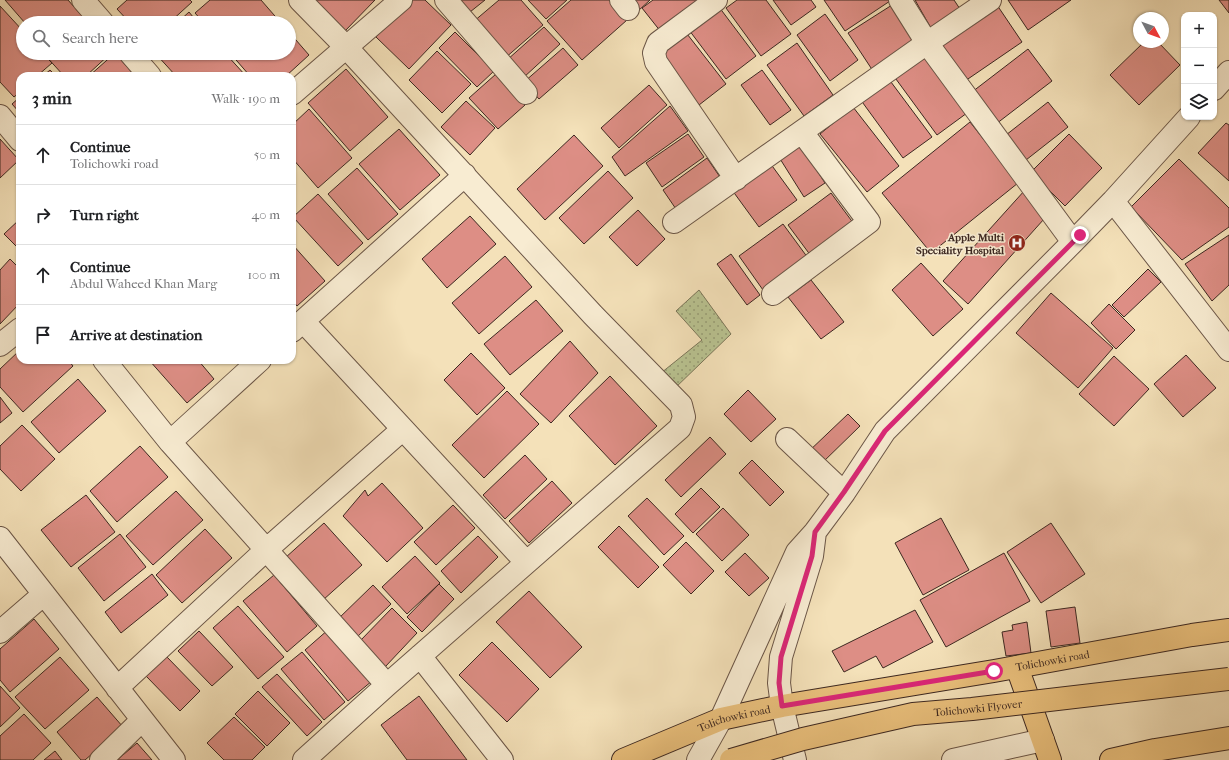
<!DOCTYPE html>
<meta charset="utf-8">
<style>
body{margin:0;font-family:"IM FELL French Canon",serif;background:#f2f2f2;color:#202124}
.controls{position:absolute;right:12px;top:12px;display:grid;overflow:hidden;border-radius:8px;box-shadow:0 1px 3px #0004}
.controls button{width:36px;height:36px;display:grid;place-items:center;padding:0;border:0;border-bottom:1px solid #e0e0e0;background:#fff;color:#202124;font:20px sans-serif}
.compass{position:absolute;left:1133px;top:12px;width:36px;height:36px;border-radius:50%;background:#fff;box-shadow:0 1px 3px #0004;rotate:131deg}
.stop{position:absolute;width:12px;height:12px;margin:-9px;border:3px solid #db2777;border-radius:50%;background:#fff}
.stop.end{background:#db2777;border-color:#fff;box-shadow:0 1px 4px #0008}
.list{margin:0;padding:0;list-style:none}
h2{display:flex;justify-content:space-between;align-items:center;height:52px;margin:0;padding:0 16px;font-size:17px}
h2 small{font-size:13px;font-weight:400;color:#757577}
.list li{display:grid;grid-template-columns:26px 1fr auto;gap:12px;align-items:center;box-sizing:border-box;height:60px;padding:0 16px;border-top:1px solid #e0e0e0}
.list b{display:block;font-size:15px;white-space:nowrap}
.list p{margin:0;font-size:13px;white-space:nowrap;color:#757577}
.list em{font-size:13px;font-style:normal;color:#757577}
.icon{flex:none;width:22px;height:22px;fill:none;stroke:currentColor;stroke-width:2;stroke-linecap:round;stroke-linejoin:round}
.map{position:relative;flex:none;width:1229px;height:760px;overflow:hidden}
.search{position:absolute;background:#fff;box-shadow:0 1px 3px #0004;left:16px;top:16px;width:280px;height:44px;display:flex;align-items:center;gap:10px;box-sizing:border-box;padding:0 14px;border-radius:22px;color:#757577;font-size:15px}
.panel{position:absolute;background:#fff;box-shadow:0 1px 3px #0004;left:16px;top:72px;width:280px;height:292px;border-radius:12px}
.map>svg:first-child{display:block}
.park{fill:url(#park-dots);stroke:#7b7659}
.building{fill:#dd8e85;stroke:#3d2821}
.lines{fill:none;stroke-linecap:round;stroke-linejoin:round}
.minor-casing{stroke:#6b5647;stroke-width:24}
.major-casing{stroke:#3d2821;stroke-width:24}
.minor{stroke:#f8ecd2;stroke-width:22}
.major{stroke:#eac07c;stroke-width:22}
.major-bridge-casing{stroke:#3d2821;stroke-width:24;stroke-linecap:butt}
.major-bridge{stroke:#eac07c;stroke-width:22}
.route{stroke:#db2777;stroke-width:5}
.labels{text-anchor:middle;dominant-baseline:central;stroke-width:3;stroke-linejoin:round;paint-order:stroke}
.poi-label{font-size:11px;font-weight:bold;fill:#3d2821;stroke:#f8ecd2;text-anchor:end}
.street-label{font-size:11px;fill:#3d2821;stroke:#f8ecd2}
</style>
<div class="map">
<svg width="1229" height="760" viewBox="0 0 1229 760">
<defs>
<pattern id="park-dots" width="8" height="8" patternUnits="userSpaceOnUse"><rect width="8" height="8" fill="#b9c391"/><path d="M2 2h.1M6 6h.1" fill="none" stroke="#989e76" stroke-width="1.8" stroke-linecap="round"/></pattern>
</defs>
<rect width="100%" height="100%" fill="#f4e1b9"/>
<filter id="stains"><feTurbulence type="fractalNoise" baseFrequency=".005" numOctaves="4"/><feColorMatrix values="0 0 0 0 .2 0 0 0 0 .09 0 0 0 0 .02 0 0 0 .5 -.17"/></filter>
<radialGradient id="worn" r=".72"><stop offset=".6" stop-color="#630" stop-opacity="0"/><stop offset="1" stop-color="#630" stop-opacity=".3"/></radialGradient>
<path class="park" d="M699,290l32,44 -58,56 -12,-17 41,-33 -26,-29z"/>
<path class="building" d="M5,0h63l14,16 -8,7h-49z
M127,0h63l2,2 -23,21h-39l-13,-14z
M210,0h51l20,23h-77l-9,-10z
M310,0h65l-31,32z
M411,0h14l26,25 -42,44 -33,-32z
M459,0h26l-15,12z
M499,0h22l22,25 -39,34 -31,-37z
M528,0h39l-21,19z
M571,0h38l18,20 -45,40 -35,-39z
M629,0h21l-12,11z
M653,0h49l-41,32 -19,-24z
M737,0h29l25,34 -30,22 -35,-48z
M773,0h38l5,7 -25,18z
M824,0h65l1,1 -45,30z
M915,0h39l8,12 -30,18z
M1008,0h63l-43,30z
M1219,0h10v13z
M892,5l24,38 -43,28 -25,-38z
M997,5l25,37 -57,39 -26,-37z
M0,6l23,25v22h19l10,10 -15,13h-17v16l-6,5 -14,-15z
M719,7l37,49 -30,23 -37,-49z
M189,12l9,11h-21z
M825,14l33,46 -28,21 -33,-46z
M544,27l16,17 -37,34 -16,-18z
M684,30l42,54 -27,21 -42,-55z
M289,32l20,23 -23,21h-36l-20,-23h59z
M455,32l39,39 -17,16 -38,-39z
M1144,42h14l22,23 -41,40 -29,-30z
M797,43l36,52 -29,21 -37,-51z
M563,48l15,17 -39,34 -15,-17z
M1028,49l24,32 -56,43 -24,-32z
M437,51l34,33 -29,29 -33,-33z
M45,53h66l-25,23h-22l-20,-22z
M115,53l20,23h-46z
M155,53h70l21,23h-70z
M923,53l44,60 -30,22 -44,-60z
M346,69l42,48 -38,34 -42,-48z
M50,70l6,6h-13z
M762,70l29,40 -21,15 -29,-40z
M496,74l29,31 -27,24 -29,-31z
M888,78l44,59 -29,21 -43,-59z
M649,85l18,20 -48,43 -18,-20z
M20,97v16l-8,-9z
M466,101l29,27 -25,27 -29,-28z
M1048,102l20,25 -42,33 -20,-25z
M670,106l18,25 -63,45 -13,-19z
M853,107l46,59 -32,26 -47,-58z
M309,109l43,49 -34,30 -26,-30v-33z
M970,122l48,61 -87,70 -49,-60z
M1226,123l3,2v56l-31,-28z
M399,129l41,46 -40,35 -41,-46z
M688,134l16,23 -42,30 -16,-24z
M1069,134l33,34 -37,38 -34,-34z
M574,135l29,31 -58,54 -28,-31z
M0,139l19,21 -19,18z
M798,141l27,42 -21,14 -27,-43z
M707,158l15,22 -44,32 -15,-22z
M1179,159l50,49v19l-47,33 -51,-53z
M770,163l27,37 -38,27 -27,-37z
M357,168l41,46 -30,26 -40,-46z
M608,171l25,27 -49,46 -25,-26z
M1025,190l19,29 -76,85 -25,-23z
M831,193l23,31 -43,32 -23,-31z
M318,194l45,49 -25,23 -45,-49z
M638,210l27,29 -28,27 -28,-29z
M470,216l26,28 -49,44 -25,-29z
M20,219v31l-16,-16z
M783,224l25,34 -45,32 -24,-34z
M1229,235v50l-17,16 -27,-37z
M292,244l33,37 -28,25 -5,-6z
M731,254l29,41 -13,10 -30,-41z
M505,256l27,31 -53,47 -27,-31z
M10,259l10,10v34l-20,21v-54z
M921,263l42,46 -30,27 -41,-46z
M1148,269l13,13 -37,35 -12,-12z
M811,280l33,42 -23,17 -33,-42z
M1051,293l62,55 -35,40 -62,-55z
M536,300l27,31 -53,44 -26,-31z
M1109,304l26,26 -19,19 -25,-26z
M570,341l28,32 -47,50 -31,-29z
M20,350v10h48l5,6 -50,46 -23,-25v-18z
M471,353l34,35 -28,27 -33,-35z
M1186,355l30,33 -33,29 -29,-33z
M1114,356l35,33 -35,37 -35,-32z
M149,360h49l16,19 -27,24z
M610,376l47,50 -42,39 -46,-49z
M78,379l28,32 -47,42 -28,-31z
M748,390l28,29 -25,23 -27,-28z
M507,391l32,33 -55,54 -32,-33z
M0,397l12,16 -12,10z
M848,414l12,12 -40,39 -13,-12z
M22,425l33,34 -34,32 -21,-22v-23z
M710,437l16,17 -45,43 -16,-17z
M140,446l28,31 -51,45 -27,-31z
M525,455l22,24 -42,40 -22,-24z
M752,460l32,32 -14,14 -31,-33z
M552,481l20,22 -43,40 -20,-22z
M382,483l41,45 -36,34 -44,-46 22,-26 3,6z
M701,488l19,19 -27,26 -18,-19z
M176,491l27,29 -50,45 -27,-29z
M86,495l29,37 -44,35 -30,-37z
M647,498l37,38 -20,19 -36,-39z
M453,505l22,23 -39,37 -22,-23z
M723,508l26,27 -27,26 -26,-27z
M941,518l28,52 -46,25 -28,-52z
M324,523l38,42 -39,35 -38,-42z
M1051,523l34,51 -44,29 -34,-51z
M619,526l40,41 -21,21 -40,-41z
M205,529l27,29 -50,45 -26,-28z
M120,534l26,33 -42,34 -26,-33z
M478,536l20,21 -37,36 -20,-22z
M686,542l28,29 -23,23 -28,-29z
M745,553l24,25 -20,18 -24,-24z
M1004,553l26,48 -84,46 -26,-47z
M415,556l25,27 -33,31 -25,-27z
M152,574l16,21 -47,38 -16,-21z
M274,575l43,51 -30,26 -44,-51z
M439,584l15,15 -32,33 -15,-15z
M373,585l18,19 -37,36 -18,-19z
M529,591l53,56 -32,31 -54,-56z
M238,606l46,51 -26,22 -45,-51z
M1075,607l5,36 -29,4 -5,-36z
M392,608l25,25 -32,34 -26,-25z
M915,610l18,32 -50,26 -7,-12 -32,16 -12,-21z
M34,619l25,30 -49,43 -10,-12v-31z
M1027,622l4,31 -25,3 -4,-24 11,-2 -1,-5z
M329,629l43,52 -24,20 -43,-51z
M199,631l34,36 -21,19 -34,-35z
M492,642l47,47 -32,33 -48,-47z
M302,652l43,50 -21,18 -43,-51z
M166,656l34,35 -20,20 -34,-35z
M60,657l29,33 -44,39 -30,-32z
M277,674l45,48 -15,14 -45,-49z
M0,686l20,22 -20,19z
M258,691l32,32 -23,23 -32,-32z
M419,696l48,64h-60l-26,-35z
M97,697l26,30 -38,33h-4l-24,-28z
M24,714l27,29 -18,17h-33v-24z
M234,717l31,30 -13,13h-28l-17,-17z
M137,743l15,17h-35z
M55,751l7,9h-18z"/>
<g class="lines">
<g class="minor-casing">
<path id="minor" d="M83,0l20,23
M300,0l46,47 247,268 88,90 3,12 -4,11 -293,257 -83,75
M446,0l80,93
M621,0l7,9
M716,0l-58,43 -4,10 2,9 80,117
M900,0l27,43 146,199
M130,53l20,23
M1214,89l15,-17
M292,94l109,-94
M0,116l20,24
M1113,201l116,149
M674,222l253,-179 63,-43
M773,294l96,-72 -67,-90
M303,321l223,241
M292,331l173,-156
M0,345l20,-16
M104,360l66,82 217,243
M787,439l57,54
M170,442l90,-82
M0,538l174,222
M0,632l44,-38
M420,656l82,104
M117,688l149,-138 137,-121
M101,760l41,-40
M698,760l23,-41 76,-167 18,-20 29,-39 41,-62 188,-189 40,-41 76,-84
M795,760l-13,-54 -3,-23 2,-26 31,-101 3,-24
M953,760l90,-20"/>
</g>
<g class="major-casing">
<g id="major">
<path d="M1017,667l33,93"/>
<path id="s1" d="M623,760l98,-41 61,-13 212,-35 198,-36 37,-5"/>
<path d="M1111,760l44,-10 74,-12"/>
</g>
</g>
<use href="#minor" class="minor"/>
<use href="#major" class="major"/>
<g class="major-bridge-casing">
<g id="major-bridge">
<path id="s2" d="M731,760l72,-21 110,-25 59,-5 257,-30"/>
</g>
</g>
<use href="#major-bridge" class="major-bridge"/>
</g>
<g class="lines">
<path class="route" d="M994,671l-212,35 -3,-23 2,-26 31,-101 3,-24 29,-40 41,-61 195,-196"/>
</g>
<defs>
<g id="hospital-disc" transform="scale(0.9)"><circle r="9.5" fill="#8f2418" stroke="#f8ecd2"/><path d="M-5-5h3v3.5h4V-5h3V5h-3V1.5h-4V5h-3Z" fill="#fff"/></g>
</defs>
<g fill-rule="evenodd">
<use href="#hospital-disc" x="1017" y="243"/>
</g>
<g class="labels">
<g class="poi-label">
<text x="1004" y="237">Apple Multi<tspan x="1004" dy="13">Speciality Hospital</tspan></text>
</g>
<g class="street-label">
<text stroke="none"><textPath href="#s1" startOffset="443">Tolichowki road</textPath></text>
<text stroke="none"><textPath href="#s2" startOffset="253">Tolichowki Flyover</textPath></text>
<text stroke="none"><textPath href="#s1" startOffset="119">Tolichowki road</textPath></text>
</g>
</g>
<rect width="100%" height="100%" filter="url(#stains)"/>
<rect width="100%" height="100%" fill="url(#worn)"/>
</svg>
<div class="controls">
<button>+</button>
<button>−</button>
<button><svg class="icon" aria-label="layers" viewBox="0 0 24 24"><path d="M12 4l9 5-9 5-9-5zM3 14l9 5 9-5"/></svg></button>
</div>
<svg class="compass" viewBox="-18 -18 36 36"><path d="M0-13l5 13h-10z" fill="#e53935"/><path d="M0 13l5-13h-10z" fill="#757577"/></svg>
<div class="stop" style="left:994px;top:671px"></div>
<div class="stop end" style="left:1080px;top:235px"></div>
<div class="search"><svg class="icon" aria-label="search" viewBox="0 0 24 24"><circle cx="10" cy="10" r="6"/><path d="M15 15l6 6"/></svg>Search here</div>
<section class="panel">
<h2>3 min<small>Walk · 190 m</small></h2>
<ul class="list">
<li><svg class="icon" aria-label="ahead" viewBox="0 0 24 24"><path d="M12 20V5M6 11l6-6 6 6"/></svg><div><b>Continue</b><p>Tolichowki road</p></div><em>50 m</em></li>
<li><svg class="icon" aria-label="right" viewBox="0 0 24 24"><path d="M7 20v-9h11M14 6l5 5-5 5"/></svg><div><b>Turn right</b></div><em>40 m</em></li>
<li><svg class="icon" aria-label="ahead" viewBox="0 0 24 24"><path d="M12 20V5M6 11l6-6 6 6"/></svg><div><b>Continue</b><p>Abdul Waheed Khan Marg</p></div><em>100 m</em></li>
<li><svg class="icon" aria-label="arrive" viewBox="0 0 24 24"><path d="M6 21V4h12l-3 4 3 4H6"/></svg><div><b>Arrive at destination</b></div></li>
</ul>
</section>
</div>
